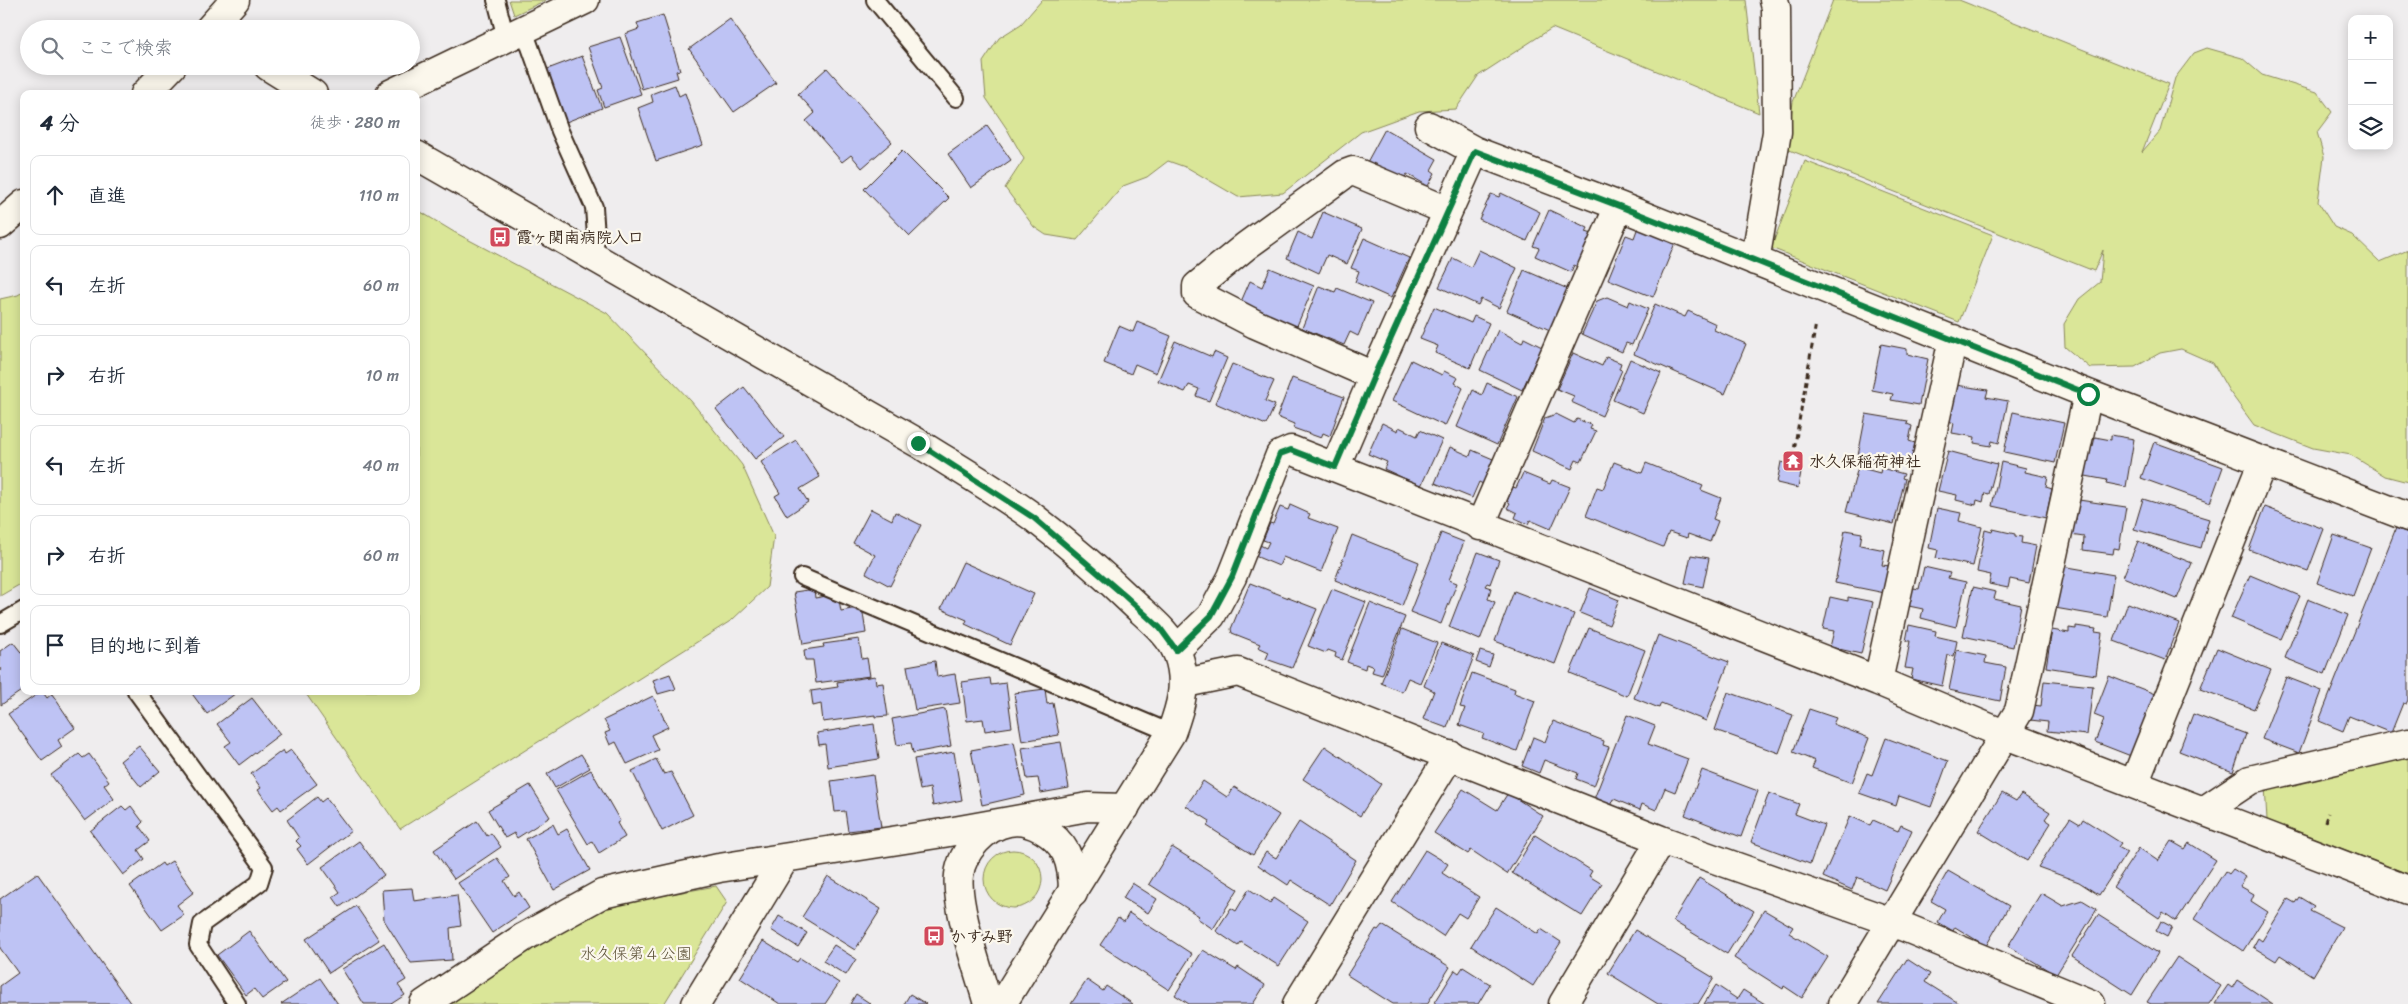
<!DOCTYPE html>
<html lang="ja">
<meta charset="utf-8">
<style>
body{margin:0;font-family:Sriracha,"Klee One",sans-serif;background:#f6f6f7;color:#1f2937}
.controls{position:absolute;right:15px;top:15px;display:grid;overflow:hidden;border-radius:10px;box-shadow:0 2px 12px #0003}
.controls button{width:45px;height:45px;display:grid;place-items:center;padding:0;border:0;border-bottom:1px solid #e0e1e3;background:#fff;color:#1f2937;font:25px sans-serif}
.stop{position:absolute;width:15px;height:15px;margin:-11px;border:4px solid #0b8043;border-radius:50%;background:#fff}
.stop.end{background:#0b8043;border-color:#fff;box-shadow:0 1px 5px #0008}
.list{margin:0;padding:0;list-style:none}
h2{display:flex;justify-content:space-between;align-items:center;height:65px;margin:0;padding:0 20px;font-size:21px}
h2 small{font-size:16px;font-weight:400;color:#747a83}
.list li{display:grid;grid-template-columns:32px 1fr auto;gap:15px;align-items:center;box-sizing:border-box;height:80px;margin:0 10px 10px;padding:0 10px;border:1px solid #e0e1e3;border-radius:10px}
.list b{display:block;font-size:19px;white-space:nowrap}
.list em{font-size:16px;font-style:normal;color:#747a83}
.icon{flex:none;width:28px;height:28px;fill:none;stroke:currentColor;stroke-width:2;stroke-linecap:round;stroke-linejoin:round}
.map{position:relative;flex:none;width:2408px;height:1004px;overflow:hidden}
.search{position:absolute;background:#fff;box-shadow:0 2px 12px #0003;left:20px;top:20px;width:400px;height:55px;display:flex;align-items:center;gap:12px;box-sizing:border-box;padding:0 18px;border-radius:28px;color:#747a83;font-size:19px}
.panel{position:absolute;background:#fff;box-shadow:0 2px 12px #0003;left:20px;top:90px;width:400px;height:605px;border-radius:10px}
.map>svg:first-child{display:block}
.green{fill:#dae698;stroke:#8a885b}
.building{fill:#bec3f4;stroke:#3b2a1e}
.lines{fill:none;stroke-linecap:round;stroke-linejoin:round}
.service-casing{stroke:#3b2a1e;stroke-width:20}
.minor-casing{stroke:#3b2a1e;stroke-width:31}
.tertiary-casing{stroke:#3b2a1e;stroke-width:31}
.secondary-casing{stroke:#3b2a1e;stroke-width:31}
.path{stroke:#3b2a1e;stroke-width:3;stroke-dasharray:5 4;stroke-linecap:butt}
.service{stroke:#fbf7ec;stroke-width:16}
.minor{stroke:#fbf7ec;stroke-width:28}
.tertiary{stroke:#fbf7ec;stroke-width:28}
.secondary{stroke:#fbf7ec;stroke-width:28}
.route{stroke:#0b8043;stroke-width:6}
.labels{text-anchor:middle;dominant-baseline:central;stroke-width:4.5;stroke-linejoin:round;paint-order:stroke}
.poi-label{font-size:16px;font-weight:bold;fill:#3b2a1e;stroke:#fbf7ec;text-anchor:start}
.park-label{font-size:16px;fill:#5b5036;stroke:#fbf7ec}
</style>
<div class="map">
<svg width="2408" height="1004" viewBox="0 0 2408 1004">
<rect width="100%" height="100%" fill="#efedee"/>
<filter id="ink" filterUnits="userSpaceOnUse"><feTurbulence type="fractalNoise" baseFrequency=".02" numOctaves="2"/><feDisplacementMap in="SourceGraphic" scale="10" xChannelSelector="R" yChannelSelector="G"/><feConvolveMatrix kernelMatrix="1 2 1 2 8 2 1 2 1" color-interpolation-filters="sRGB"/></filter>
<g filter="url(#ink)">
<path class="green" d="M509,0h37l-32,15z
M1042,0h704l13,113 -207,-85 -74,48 -22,33 -37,2 -58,21 -78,61 -45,4 -50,-29 -20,-7 -21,16 -24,9 -46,54 -31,-5 -12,-8 -29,-39 19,-29 -17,-30 -21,-31 -3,-36 16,-24 22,-14z
M1833,0h126l210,84 -27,68 18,-21 15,-53 19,-25 13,-5 35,10 20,17 55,17 15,20 -15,20 7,25 -6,45 16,25 18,8 28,27 28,-12v232l-23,-6 -34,-21 -38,-7 -59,-23 -25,-34 -16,-28 -32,-14 -21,4 -25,14 -45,1 -25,-21 -1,-23 15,-25 21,-17 3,-32 -9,21 -307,-122 6,-47z
M1805,161l188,74 -34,87 -188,-74z
M416,209l38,23 153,81 84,88 51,64 32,71 -7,51 -35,33 -332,209 -96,-138h112z
M24,291v291l-24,14v-297l18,-4z
M2408,756v118l-141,-54 -2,-34z
M984 879a29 29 0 1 1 58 0a29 29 0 1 1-58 0Z
M716,886l11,16 -63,102h-212l1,-8 146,-89z"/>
<path class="building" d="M663,15l17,55 -4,1 2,7 -36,11 -17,-55 14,-5 -2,-6z
M730,19l46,64 -42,29 -45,-63z
M620,37l21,57 -37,13 -6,-17 5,-2 -15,-41z
M582,56l20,52 -36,14 -21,-52z
M827,68l65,74 -30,26 -11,-13 -9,7 -36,-41 9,-8 -17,-19z
M675,85l4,11 6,-3 18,52 -47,16 -18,-53 15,-6 -2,-8z
M987,126l24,34 -40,28 -23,-34z
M1385,129l52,30 -6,11 4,3 -7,13 -21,-12 -6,10 -35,-20z
M902,151l47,47 -39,38 -46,-47z
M1501,193l39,19 -13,29 -48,-22 12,-25 8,3z
M1549,210l39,18 -2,4 6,2 -15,33 -3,-2 -3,7 -36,-16 4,-8 -6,-2z
M1323,212l39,17 -15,35 -20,-9 -8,18 -32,-15 11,-26 14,7z
M1638,227l37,16 -22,54 -45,-18 18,-44 8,3z
M1364,238l45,20 -18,40 -36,-16 4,-11 -8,-3z
M1479,250l38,18 -18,40 -18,-9 -3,6 -39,-18 14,-29 18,9z
M1270,268l44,18 -18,42 -56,-24 10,-23 12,6z
M1524,270l44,19 -18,41 -43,-19z
M1319,286l16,6 2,-4 35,15 -14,33 -8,-4 -6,13 -42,-17z
M1607,297l21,9 2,-5 18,8 -16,36 -6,-2 -4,9 -40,-18 15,-33z
M1655,304l30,13 3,-6 28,13 -2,6 32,14 -21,50 -91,-40z
M1434,307l37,16 3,-7 15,7 -19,45 -35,-15 3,-7 -18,-7z
M1137,322l34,14 -15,37 -21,-9 -4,10 -27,-11 15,-37 14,6z
M1498,330l24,13 2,-5 18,9 -20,43 -42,-20z
M1175,341l37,16 2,-5 13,6 -18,43 -13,-5 3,-7 -10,-4 -4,7 -27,-11z
M1881,344l26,5v5l21,5 -9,46 -28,-5 2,-6 -21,-4z
M1573,353l29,13 4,-9 15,6 -2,6 3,1 -20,46 -31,-14 3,-6 -17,-7z
M1630,359l31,14 -18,40 -30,-13z
M1411,360l31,15 2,-4 14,7 -3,5 8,5 -18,38 -53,-25z
M1232,364l42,17 -9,20 10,4 -9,20 -51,-22z
M1292,378l52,19 -14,39 -7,-3 -2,5 -28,-10 1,-4 -17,-7z
M1487,383l31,14 -21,48 -40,-18 16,-37 9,5z
M1956,385l32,5 -2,7 22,4 -9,42 -7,-2 -1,5 -17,-3 1,-6 -23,-4 2,-10 -5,-2z
M744,387l40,50 -29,22 -39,-50z
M2013,412l51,11 -9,40 -51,-11z
M1556,414l18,9 3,-4 15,6 -2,4 6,2 -15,31 -5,-2 -4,9 -40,-18 13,-33z
M1866,414l42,7 -1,3 5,2 -3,15 6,2 -4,23 -53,-10z
M1382,423l16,8 1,-4 18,9 3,-6 22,10 -21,46 -37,-17 3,-7 -19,-8z
M2111,435l23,4 -8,48 -20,-4 1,-3 -27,-5 6,-30 7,1 2,-9 16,3z
M796,440l24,37 -20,12 8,13 -21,14 -12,-20 5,-3 -19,-31z
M2154,442l69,25 -13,36 -69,-25z
M1450,447l20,9 2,-6 21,9 -10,25 -4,-2 -7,16 -37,-15z
M1948,451l49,13 -8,30 -4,-1 -2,9 -6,-2 -1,5 -20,-5 1,-5 -19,-4z
M1614,462l28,11 4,-10 57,23 -2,4 20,8 -8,21 5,2 -8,21 -22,-8 -1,4 -18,-6 -6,15 -77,-31 11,-29 6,2z
M1781,462l21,5 -4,21 -21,-5z
M2001,462l25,6 -1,4 23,5 -2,10 6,2 -6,29 -54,-12z
M1858,467l22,6 1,-5 23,6 -2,4 3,1 -11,45 -48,-12z
M1523,473l27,11 2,-4 18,7 -19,42 -21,-9 -2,4 -13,-6 2,-5 -10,-5 3,-5 -3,-2 6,-14 3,1z
M2143,499l66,20 -8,29 -67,-19z
M2079,500l47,7 -7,42 -5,-1 -1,6 -30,-4 1,-13 -14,-2 3,-15h3z
M1290,505l20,9 -2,4 30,11 -17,43 -38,-15 -4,9 -24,-10 5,-11 6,3 3,-6 -6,-2 7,-17 3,1 7,-17 8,3z
M2265,507l59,22 -16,42 -59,-21z
M1937,508l24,5 -2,8 23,6 -9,39 -37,-8 2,-8 -9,-2z
M871,509l21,11 3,-8 26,13 -31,61 -24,-13 9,-18 -22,-12z
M2396,528l12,5v167l-2,4 -3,-1 -12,30 -42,-17 -6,15 -24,-10z
M1993,529l22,5v2l7,1 -1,6 15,3 -7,37 -19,-4 -2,9 -19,-4 2,-9 -14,-3 8,-42 7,2z
M1845,530l17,3 -2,12 25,5 -3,15 8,1 -5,27 -50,-10z
M1441,533l23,9 -15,38 8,3 -16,41 -31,-12z
M1352,535l67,27 -17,44 -67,-26z
M2334,535l37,13 -18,48 -36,-13z
M2138,541l54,22 -15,36 -54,-22z
M1478,552l21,8 -9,24 -3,-1 -2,3 6,2 -3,11 7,3 -15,38 -31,-13z
M1691,555l18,3 -6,29 -18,-4z
M963,562l71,32 -24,51 -45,-21 2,-4 -26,-11z
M2062,566l52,9 -7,42 -52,-9z
M1924,567l26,6 -2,5 18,4 -10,45 -35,-9 2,-9 -19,-4 4,-18 11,2z
M2250,575l50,21 -19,43 -50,-21z
M1250,583l67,26 -25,59 -26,-9 3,-7 -11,-5 2,-3 -28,-11 -1,-4z
M1973,587l23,5 -2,7 27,6 -8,42 -50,-11z
M1590,588l29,12 -10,25 -29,-12z
M814,589l1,9 23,-4 3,17 21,-4 4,26 -63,11 -9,-52z
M1332,589l34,13 -24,58 -7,-3 1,-4 -8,-3 -2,3 -18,-7z
M1514,591l60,23 -19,50 -60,-23z
M1830,597l18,4v-4l25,5 -12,52 -31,-7 4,-16 -11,-2z
M2308,599l40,16 -23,59 -40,-16z
M1370,603l35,14 -23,58 -10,-3 2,-5 -8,-3 -1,5 -18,-7z
M2128,603l51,20 -14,37 -51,-19z
M1909,625l27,6 -1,5 22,5 -3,15 -6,-1 -6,31 -31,-7 2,-10 -8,-1 5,-27h-4z
M2076,626l20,3 -1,3 7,1 -6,42 -50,-8 6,-37 17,3v-5l7,1z
M1589,628l56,22 -18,46 -57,-23z
M1402,629l35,14 -17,40 -12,-5 -6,14 -21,-9z
M1658,635l71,27 -23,59 -45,-18 -2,5 -25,-10z
M859,639l3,20 5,-1 3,18 -54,7 -3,-23h-8l-1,-10 20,-3 -1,-3z
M13,642l11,14v33l-23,16 -1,-54z
M1441,643l33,13 -27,72 -24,-9 11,-28 -10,-5z
M2217,648l54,22 -17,39 -54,-20z
M1957,650l29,6 -1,7 21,4 -6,34 -51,-11z
M1480,651l13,4 -4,12 -13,-5z
M935,661l2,16 18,-3 5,29 -45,7 -8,-44z
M1472,673l43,16 -1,4 21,8 -18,50 -35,-13 2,-4 -25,-9 6,-17 -5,-1z
M670,674l6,15 -18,5 -5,-14z
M875,676l1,8 7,-1 5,33 -13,1v-2l-52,7 -2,-18 -8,2 -2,-15 27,-4 -1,-5z
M2109,676l51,20 -24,62 -41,-16 9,-23 -10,-4z
M2286,677l36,14 -23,62 -37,-14z
M990,678l1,7 15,-2 6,44 -27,4 -2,-12 -16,2 -5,-39z
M2044,681l49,5 -6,49 -40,-4 1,-9 -18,-2 2,-15 9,1z
M1045,689l2,15 6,-1 6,32 -37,6 -8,-48z
M42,691l5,7 5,-4 23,34 -17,12 4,7 -20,14 -34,-47z
M190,691h49l-32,23z
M1728,692l65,23 -14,38 -64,-23z
M653,696l15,31 -17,8 7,15 -31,14 -11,-22 -6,3 -5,-12 5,-2 -6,-11z
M252,698l28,36 -41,31 -14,-19 6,-4 -14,-18z
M945,709l6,37 -38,7 -2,-10 -14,2 -5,-26z
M1809,709l27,9 -3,6 36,14 -17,45 -40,-15 3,-7 -22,-9z
M2193,714l53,20 -13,38 -54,-21z
M1627,715l28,11 -7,18 40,15 -13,33 -10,-4 -9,22 -14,-6 -2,6 -26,-11 -3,7 -17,-7z
M1553,721l51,20 -1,4 6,2 -15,39 -18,-7 2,-6 -34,-13 -5,13 -17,-7 11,-29 12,5z
M874,724l5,35 -51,8 -3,-23 -6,1 -2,-12z
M1886,738l62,23 -17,46 -32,-11 -3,10 -37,-13 8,-20 5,2z
M1014,742l11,53 -43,10 -11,-55z
M1061,742l8,46 -28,5 -3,-15 -11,1 -5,-31z
M139,746l21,25 -19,16 -21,-26z
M1325,746l56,38 -21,32 -57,-37z
M283,750l2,4 6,-4 26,34 -36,26 -3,-4 -5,4 -15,-20 3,-2 -10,-14z
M954,752l8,48 -29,6 -3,-18 -10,2 -6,-31z
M79,754l4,4 6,-4 20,27 -5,4 10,14 -29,22 -34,-46z
M581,754l9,14 -35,20 -8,-14z
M656,759l8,15 7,-2 22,43 -31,16 -30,-60z
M591,770l29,51 -3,2 8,14 -26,16 -7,-12 -4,3 -32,-54z
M1702,770l56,21 -17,46 -56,-22z
M873,775l8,52 -33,4 -3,-20 -10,1 -4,-31z
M1203,781l24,16 7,-10 45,28 -26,40 -46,-29 3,-5 -24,-15z
M530,785l20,32 -33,21 -3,-5 -9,5 -17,-28z
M1463,789l34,21 11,-17 35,23 -36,58 -36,-24 -3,4 -34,-21z
M1769,793l30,11 -4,10 29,11 -14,39 -59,-22z
M2002,793l14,8 5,-7 29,18 -5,7 6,4 -24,38 -49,-30z
M317,797l4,5 5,-4 25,33 -43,33 -11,-15 4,-3 -5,-5 3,-3 -12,-18z
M122,806l4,4 5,-4 12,16 -4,4 11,15 -12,9 6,9 -21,16 -33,-44z
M1850,816l20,9 3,-5 25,11 3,-6 11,5 -27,60 -28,-13 -5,13 -29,-13z
M2070,818l10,6 3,-5 38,24 -3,4 9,5 -28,43 -20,-13 -41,-15z
M477,821l10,15 4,-3 10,14 -47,32 -20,-29z
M1299,822l57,38 -26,45 -39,-25 -3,5 -30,-20 8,-13 10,6z
M553,824l5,10 9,-5 23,41 -36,20 -28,-51z
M1535,835l57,36 -3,5 13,8 -20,32 -70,-43z
M359,841l25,34 -44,32 -7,-10 7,-5 -18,-25z
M2171,841l14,8 4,-6 27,17 -40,61 -13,-9 -4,6 -46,-31 26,-39 19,13z
M1172,847l66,42 -25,40 -16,-11 2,-2 -50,-32z
M1425,850l23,14 -6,9 37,24 -13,21 -8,-5 -15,23 -51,-34z
M497,858l13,19 -6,4 10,15 5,-4 10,16 -37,25 -34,-50z
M172,861l22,31 -17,13 7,10 -22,15 -32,-44 32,-23 2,3z
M2233,869l13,8 -6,9 14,8 -3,7 17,11 -25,39 -49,-32 31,-48 4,3z
M1948,871l61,35 -23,40 -31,-19 -2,4 -15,-9 7,-13 -14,-8z
M37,873l94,131h-131v-18l18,-13 -18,-25v-49z
M828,876l53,33 -26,41 -53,-33z
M1699,878l55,33 -27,43 -54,-33z
M1132,883l25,16 -9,14 -25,-15z
M412,888l2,13 43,-6 4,31 -11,2 2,32 -41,3 -27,-43 -2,-30z
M1249,889l21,14 3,-5 35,23 -29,45 -38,-24 -3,4 -22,-15 15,-23 5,3z
M2041,893l22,13 19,-6 15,9 -41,66 -48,-29z
M2299,897l15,9 -4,5 32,16 -29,49 -33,-21 -4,6 -23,-14 5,-9 4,3 26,-42 7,4z
M356,906l23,34 -50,33 -23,-34z
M1496,907l42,27 3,-5 20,13 -28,44 -62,-40z
M1764,910l29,17 -4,6 39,24 -26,41 -18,-12 -1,3 -49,-31z
M1129,913l63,41 -23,36 -69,-45 18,-27 6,4z
M2098,915l60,38 -26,42 -60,-39z
M779,916l28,17 -9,14 -27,-17z
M2161,921l11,6 -5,10 -11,-6z
M1382,925l68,42 -23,37h-34l-46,-29 29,-46 2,1z
M1635,930l79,48 -16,26h-40l-50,-31z
M249,931l37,51 -24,17 -8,-10 -8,6 -29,-40z
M763,941l34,21 3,-4 39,25 -14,21h-45l-40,-26z
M384,943l22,37 -8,5 7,10 -14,9h-27l-22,-35z
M834,945l22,14 -10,16 -23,-14z
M1203,950l33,20 2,-3 27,18 -12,19h-64l-14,-9z
M2177,957l44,29 -12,18h-58l-4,-2z
M1907,959l23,15 -5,8 35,22h-82z
M1463,967l27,17 -12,20h-44l21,-34 4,3z
M320,978l18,26h-57z
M1087,980l16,11 3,-5 27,18h-62z
M2237,980l36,24h-58l13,-19 4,3z
M1716,985l21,14 6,-9 22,14h-61z
M856,994l15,10h-21z
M910,994l16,10h-22z"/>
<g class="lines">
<g class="service-casing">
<path id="service" d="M496,0l10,38
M875,0l81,98
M524,30l36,101 34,76 2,29 -2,22
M802,577l369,156
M0,624l24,-14
M136,691l128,176 -5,16 -57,41 -4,21 39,59"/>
</g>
<g class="minor-casing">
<path id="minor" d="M390,94l195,-94
M1429,126l46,25 144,55 469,188 320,123
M1755,261l22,-129 -1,-124 -2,-8
M1374,376l-119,-52 -58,-30v-8l49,-40 99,-72 8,-3 95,40
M1335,467l39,-91 101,-225
M1480,526l139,-320
M1176,650l35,-34 21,-39 48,-122 11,-5 587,231 128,54 402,155
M1878,681l75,-342
M1185,683l53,-11 423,168 231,82 199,82
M2134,784l129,-323
M2205,810l45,-30 158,-37
M424,1004l100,-67 78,-43 117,-26 224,-35 145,-26 37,1
M696,1004l89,-146
M988,1004c-9,-33 -33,-98 -29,-129 3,-24 26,-49 50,-53 21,-4 47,12 57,31 6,13 7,26 7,40
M1297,1004l153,-249
M1563,1004l98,-164
M1842,1004l177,-293 69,-317"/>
</g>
<g class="tertiary-casing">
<path id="tertiary" d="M268,66l45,28
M416,155l502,288c38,24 78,47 115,74 34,26 70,57 101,87 15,14 37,31 44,51 10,28 3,51 -7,78l-169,271"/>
</g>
<g class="secondary-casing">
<path id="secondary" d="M209,29l26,-29
M145,94l27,-28
M0,225l24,-21"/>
</g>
<path class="path" d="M1793,456l23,-133
M2325,822l3,-9"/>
<use href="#service" class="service"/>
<use href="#minor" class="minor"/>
<use href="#tertiary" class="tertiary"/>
<use href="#secondary" class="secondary"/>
</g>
</g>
<g class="lines" filter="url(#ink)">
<path class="route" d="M918,443l116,75 91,78 35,32 16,22 35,-34 21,-39 48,-123 11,-4 44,17 39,-91 101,-225 144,55 469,188"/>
</g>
<defs>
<g id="bus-square" transform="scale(1.125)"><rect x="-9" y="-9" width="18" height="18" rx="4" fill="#d1495b" stroke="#fbf7ec"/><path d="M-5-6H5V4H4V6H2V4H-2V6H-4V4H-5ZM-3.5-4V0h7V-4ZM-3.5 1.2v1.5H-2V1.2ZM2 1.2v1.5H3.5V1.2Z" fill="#fff"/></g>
<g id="temple-square" transform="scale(1.125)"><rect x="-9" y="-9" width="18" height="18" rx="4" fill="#d1495b" stroke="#fbf7ec"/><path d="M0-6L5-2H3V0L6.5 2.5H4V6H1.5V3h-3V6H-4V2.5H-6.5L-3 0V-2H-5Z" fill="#fff"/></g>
</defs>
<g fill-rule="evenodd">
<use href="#bus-square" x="500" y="237"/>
<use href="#temple-square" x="1793" y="461"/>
<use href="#bus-square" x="934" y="936"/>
</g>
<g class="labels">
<g class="poi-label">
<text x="516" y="237">霞ヶ関南病院入口</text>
<text x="1809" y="461">水久保稲荷神社</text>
<text x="950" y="936">かすみ野</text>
</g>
<g class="park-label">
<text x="636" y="953">水久保第４公園</text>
</g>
</g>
</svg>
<div class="controls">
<button>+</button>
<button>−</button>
<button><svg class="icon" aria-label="layers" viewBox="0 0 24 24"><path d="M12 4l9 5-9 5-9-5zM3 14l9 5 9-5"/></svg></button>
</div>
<div class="stop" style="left:2088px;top:394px"></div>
<div class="stop end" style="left:918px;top:443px"></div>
<div class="search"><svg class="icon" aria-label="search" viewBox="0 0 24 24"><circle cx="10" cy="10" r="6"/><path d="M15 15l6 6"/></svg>ここで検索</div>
<section class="panel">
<h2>4 分<small>徒歩 · 280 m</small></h2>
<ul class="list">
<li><svg class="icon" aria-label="ahead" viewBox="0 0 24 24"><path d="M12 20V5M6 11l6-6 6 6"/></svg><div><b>直進</b></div><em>110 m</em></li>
<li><svg class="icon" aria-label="left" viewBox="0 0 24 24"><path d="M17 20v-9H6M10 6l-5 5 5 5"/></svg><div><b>左折</b></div><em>60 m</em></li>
<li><svg class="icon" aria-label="right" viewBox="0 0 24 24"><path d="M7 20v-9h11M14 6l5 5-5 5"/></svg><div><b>右折</b></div><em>10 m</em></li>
<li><svg class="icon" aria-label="left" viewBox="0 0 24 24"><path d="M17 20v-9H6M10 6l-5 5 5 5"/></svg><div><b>左折</b></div><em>40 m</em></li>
<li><svg class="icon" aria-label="right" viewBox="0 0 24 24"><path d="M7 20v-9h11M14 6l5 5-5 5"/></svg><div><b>右折</b></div><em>60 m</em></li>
<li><svg class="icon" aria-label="arrive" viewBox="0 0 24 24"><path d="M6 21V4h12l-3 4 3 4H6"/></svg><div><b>目的地に到着</b></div></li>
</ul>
</section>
</div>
